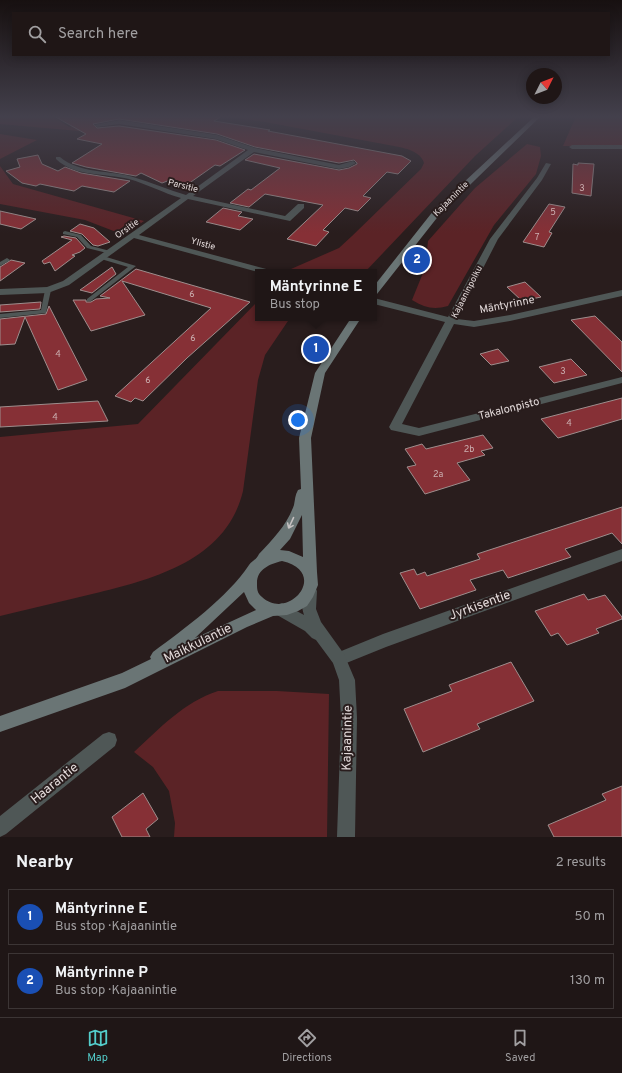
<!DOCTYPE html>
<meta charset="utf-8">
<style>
body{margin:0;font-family:Overpass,sans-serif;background:#271f1f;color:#f1f3f6}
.compass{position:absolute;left:526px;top:68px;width:36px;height:36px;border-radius:50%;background:#1f1616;box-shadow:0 2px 10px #0003;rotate:48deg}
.you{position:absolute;left:298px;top:420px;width:14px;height:14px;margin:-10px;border:3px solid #fff;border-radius:50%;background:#1a73e8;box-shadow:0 0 0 6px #1a73e833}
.badge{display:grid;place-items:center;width:26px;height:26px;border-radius:50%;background:#53cdcb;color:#fff;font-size:13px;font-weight:700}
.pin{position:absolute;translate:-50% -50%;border:2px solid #fff;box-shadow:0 1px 4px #0006}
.popup{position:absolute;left:255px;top:269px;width:122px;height:52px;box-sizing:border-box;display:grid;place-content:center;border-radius:0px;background:#1f1616;filter:drop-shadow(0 1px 3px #0005);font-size:13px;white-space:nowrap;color:#a19fa1}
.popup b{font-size:15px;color:#f1f3f6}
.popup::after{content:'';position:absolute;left:50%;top:100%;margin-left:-8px;border:8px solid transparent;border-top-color:#1f1616}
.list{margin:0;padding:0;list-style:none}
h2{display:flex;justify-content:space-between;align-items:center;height:52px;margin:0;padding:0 16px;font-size:17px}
h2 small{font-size:13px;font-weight:400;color:#a19fa1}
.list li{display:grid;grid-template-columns:26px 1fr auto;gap:12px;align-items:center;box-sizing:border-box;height:56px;margin:0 8px 8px;padding:0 8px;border:1px solid #3c3535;border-radius:0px}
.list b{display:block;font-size:15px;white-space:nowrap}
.list p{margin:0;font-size:13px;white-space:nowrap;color:#a19fa1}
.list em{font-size:13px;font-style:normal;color:#a19fa1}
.icon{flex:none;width:22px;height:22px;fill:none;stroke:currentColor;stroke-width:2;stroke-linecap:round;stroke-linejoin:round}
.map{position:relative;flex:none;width:622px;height:837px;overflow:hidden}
.search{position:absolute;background:#1f1616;box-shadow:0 2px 10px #0003;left:12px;right:12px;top:12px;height:44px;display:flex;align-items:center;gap:10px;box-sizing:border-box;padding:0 14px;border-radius:0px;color:#a19fa1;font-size:15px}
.sheet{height:180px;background:#1f1616}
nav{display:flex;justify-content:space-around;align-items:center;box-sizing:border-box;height:56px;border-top:1px solid #3c3535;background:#1f1616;font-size:11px;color:#a19fa1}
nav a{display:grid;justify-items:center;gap:2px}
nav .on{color:#53cdcb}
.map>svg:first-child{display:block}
.green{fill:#5b2326}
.building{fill:#863036;stroke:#9e8e8d}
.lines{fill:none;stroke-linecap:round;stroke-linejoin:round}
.service{fill:#4f5756;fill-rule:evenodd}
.minor{fill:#4f5756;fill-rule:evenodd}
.tertiary{fill:#4f5756;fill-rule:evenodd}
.secondary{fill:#6a7575;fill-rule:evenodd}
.oneway{stroke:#c5c1c1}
.labels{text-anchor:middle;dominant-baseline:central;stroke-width:4;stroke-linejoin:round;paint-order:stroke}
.far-street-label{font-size:9px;fill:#e3dada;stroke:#291d1d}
.number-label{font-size:9px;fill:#ccb0b1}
.street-label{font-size:11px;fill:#e3dada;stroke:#291d1d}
.near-street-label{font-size:13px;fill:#e3dada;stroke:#291d1d}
</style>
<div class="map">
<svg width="622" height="837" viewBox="0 0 622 837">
<rect width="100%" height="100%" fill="#291d1d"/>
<path class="green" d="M0,116h64l-9,2 14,9 17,-5 4,10 -90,-8z
M222,116h297l-44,40 -110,116 -74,-3 48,-21 13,-12 69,-67 3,-6c-3,-12 -20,-15 -30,-17l-129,-24z
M576,116h46v30h-59z
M0,134l37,6 -37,19z
M527,144l13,3 1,9 -5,18 -42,51 -46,81c-14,4 -23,2 -36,-6l13,-32 3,-27 47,-53z
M0,166l13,18 131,37 -20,14 -39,-15 -85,-16z
M258,301v17h32l-25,37 -7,25 -15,111c-17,71 -93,89 -155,104 -29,7 -59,14 -88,21v-179l138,-13z
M218,691h59l52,3 -2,143h-153l1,-14 -6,-32 -16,-24 -19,-15c26,-24 50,-50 84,-61z"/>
<path class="building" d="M54,116h168l-8,5 56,9 -2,1 134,25 9,5 -13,13 -11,-2 -24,24 8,2 -13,13 -13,-3 -22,22 6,2 -13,14 -29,-7 36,-34 -58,-11 -16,13 -19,-4 18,-14 3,1 29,-22 -35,-8 9,-6 85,16 10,-2 8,-4v-1l-3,-3 -15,3 -84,-16 -38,-13 -98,-15 -26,5 4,4 22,-2 97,14 29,10 -25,16 -5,-1 -27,19 -18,-4 -8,3 -21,-10 -5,3 -50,-9 -14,-4 30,-19 -25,-5 9,-5z
M38,155l4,9 16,7 7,-4 16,6 49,8 -16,11 -32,-6 -8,5 -34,-7 -4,2 -14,-3 -16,-12 14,-4 -3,-8z
M578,163l16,1 -3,32 -19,-3 1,-29 5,1z
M549,204l16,3 -16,25 3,1 -8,14 -21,-5z
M223,208l19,4 -4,4 15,3 -13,11 -34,-8z
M0,211l36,8 -15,10 -21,-5z
M80,224l14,4 16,14 -12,4 -5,-1 -11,-11 -12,-3z
M64,236l12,2 9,10 -5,4 -8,3 3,1 -20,15 -5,-9 -6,2 -2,-3 30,-21 -11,-3z
M11,260l14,3 -25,18v-14z
M112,267l4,7 -24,19 -12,-3z
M136,269l114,33 -63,56 -44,43 -8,-3 -4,4 -16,-6 96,-88 -89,-27 23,34 -54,16 -18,-31h13v2h5l5,-3 14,-1 -10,-2z
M525,282l16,15 -19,4 -15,-14z
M41,302l-1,7 -40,3v-7z
M49,306l38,74 -29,10 -33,-73 -10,27 -15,1v-26l46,-5z
M595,316l27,26v30l-51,-52z
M498,349l11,12 -18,4 -11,-11z
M571,359l16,16 -33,8 -15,-16z
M622,398v21l-64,19 -17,-19z
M98,401l10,20 -108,6v-20z
M483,435l10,13 -12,3 4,4 -28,8 13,17 -45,14 -18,-27 9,-2 -11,-16 17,-5 4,5z
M622,507v37l-10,-11 -47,16 6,8 -63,21 -5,-8 -33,10 6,10 -56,19 -20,-36 14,-4 3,6 8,-3 2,4 53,-17 -3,-5z
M584,594l4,6 17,-5 17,22v2l-26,10 3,4 -32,12 -9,-12 -7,3 -16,-25z
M511,662l23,39 -57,23 3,5 -57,23 -19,-43 48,-18 -3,-6z
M622,786v51h-68l-6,-12 58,-25 -4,-6z
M143,793l15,26 -12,10 4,8h-28l-10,-20z"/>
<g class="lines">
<path class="service" d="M65,231l16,4 10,11 23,6 -3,2 -24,-6 -10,-11 -14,-3v-2z
M103,256l33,10 -45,35h-4v-2l41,-32 -27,-8 -1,-1z
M7,258l3,2 -1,1 -9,5v-4z
M48,288l3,2 -5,23 -46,5v-4l41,-4 4,-20z"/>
<path class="minor" d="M119,120l98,15 38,13 84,17 14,-4 3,2 -7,4 -10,2 -85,-17 -61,44 92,20 13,-12h6v4l-14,13 -102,-22 -49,36 131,35 1,2h-13l-124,-34 -65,47 -21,8 -48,2v-6l47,-2 16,-6 118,-83c-18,-5 -34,-14 -52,-19 -24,-6 -54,-2 -73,-20v-2h4c20,17 50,13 73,20 18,5 35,13 53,18l62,-45 -32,-11 -97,-15 -22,3 -3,-2z
M622,145v4h-50l-3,-2 3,-2z
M546,163l5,1 -9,16 -44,59 -41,80 17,2 36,-6 112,-25v6l-112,25 -36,6 -20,-3 -52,100 17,4 203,-51v6l-203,53 -28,-6 -2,-3 56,-105 -71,-18v-6l74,19 42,-78 47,-61z
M622,549v12l-236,86 -47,19 -5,-2 -3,-5 3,-5 49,-20z
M109,732l6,2 2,6 -2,6 -109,88 -6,3v-21l103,-82z"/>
<path class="tertiary" d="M310,585l5,2 2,4 -1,18 5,13 23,32 11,26 2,38 -2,119h-18l4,-119 -2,-38 -6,-17 -17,-23 -4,-2 -7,-7 -28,-16 -2,-5 2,-5 5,-2 22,12c-3,-9 -3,-20 1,-28z"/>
<path class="secondary" d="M535,116h6l-101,98 -63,80 -3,1v-9l60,-76z
M351,318h10l-36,55 -14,65 6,134 1,13 -5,12 -6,9 -9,5 -11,4 -14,1 -26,11 -122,61 -125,44v-16l122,-43 29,-14 -1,-2 3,-5c31,-23 75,-55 96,-87 3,-4 8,-6 10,-11 14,-15 28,-29 35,-49 1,-5 1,-10 4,-15l3,-1 -2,-51 16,-65zM302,515l1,42 -14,-6 -9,-1 10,-11zM282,561c48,11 7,61 -20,36 -5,-4 -5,-8 -5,-14 0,-14 13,-19 25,-22zM244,592l5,11 7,7 -61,28z"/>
</g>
<defs><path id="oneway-shaft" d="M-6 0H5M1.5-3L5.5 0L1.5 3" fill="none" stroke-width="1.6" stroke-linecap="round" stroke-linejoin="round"/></defs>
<use class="oneway" href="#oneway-shaft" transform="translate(291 523) rotate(115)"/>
<linearGradient id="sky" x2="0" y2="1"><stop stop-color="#171010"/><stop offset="0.5" stop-color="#43404c"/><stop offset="1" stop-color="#43404c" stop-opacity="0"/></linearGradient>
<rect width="622" height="233" fill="url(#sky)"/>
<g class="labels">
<g class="far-street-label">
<text transform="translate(183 186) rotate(14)">Parsitie</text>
<text transform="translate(451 199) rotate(-45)">Kajaanintie</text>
<text transform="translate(127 229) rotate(-35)">Orsitie</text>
<text transform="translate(203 244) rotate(15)">Ylistie</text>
<text transform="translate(467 292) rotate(-63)">Kajaaninpolku</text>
</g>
<g class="number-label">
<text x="582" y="188">3</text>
<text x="553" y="212">5</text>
<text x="537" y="237">7</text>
<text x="192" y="294">6</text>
<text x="193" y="338">6</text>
<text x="58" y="354">4</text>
<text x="563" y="371">3</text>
<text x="148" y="380">6</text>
<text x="55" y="417">4</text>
<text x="569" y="423">4</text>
<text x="469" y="449">2b</text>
<text x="438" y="474">2a</text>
</g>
<g class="street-label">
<text transform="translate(507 305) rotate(-11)">Mäntyrinne</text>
<text transform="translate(509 409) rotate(-14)">Takalonpisto</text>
</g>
<g class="near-street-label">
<text transform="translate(480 606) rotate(-20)">Jyrkisentie</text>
<text transform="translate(198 644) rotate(-26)">Maikkulantie</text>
<text transform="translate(348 738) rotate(-89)">Kajaanintie</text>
<text transform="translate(55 784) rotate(-39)">Haarantie</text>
</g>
</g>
</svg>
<svg class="compass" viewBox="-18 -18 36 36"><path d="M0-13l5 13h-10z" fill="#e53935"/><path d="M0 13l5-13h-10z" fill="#a19fa1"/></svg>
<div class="you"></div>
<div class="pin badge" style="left:316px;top:349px;background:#1a4fb4">1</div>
<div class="popup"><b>Mäntyrinne E</b>Bus stop</div>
<div class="pin badge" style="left:417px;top:260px;background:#1a4fb4">2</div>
<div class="search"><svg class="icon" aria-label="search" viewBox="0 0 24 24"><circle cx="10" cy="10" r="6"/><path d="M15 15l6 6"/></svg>Search here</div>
</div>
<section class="sheet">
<h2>Nearby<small>2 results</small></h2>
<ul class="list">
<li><span class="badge" style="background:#1a4fb4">1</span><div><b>Mäntyrinne E</b><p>Bus stop · Kajaanintie</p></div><em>50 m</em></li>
<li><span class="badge" style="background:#1a4fb4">2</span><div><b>Mäntyrinne P</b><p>Bus stop · Kajaanintie</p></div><em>130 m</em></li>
</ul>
</section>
<nav>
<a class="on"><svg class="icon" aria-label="map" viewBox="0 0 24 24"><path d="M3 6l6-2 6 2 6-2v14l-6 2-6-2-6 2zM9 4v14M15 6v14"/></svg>Map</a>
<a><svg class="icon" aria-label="directions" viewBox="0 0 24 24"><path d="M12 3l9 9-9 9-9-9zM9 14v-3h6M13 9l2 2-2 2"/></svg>Directions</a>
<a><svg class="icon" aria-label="saved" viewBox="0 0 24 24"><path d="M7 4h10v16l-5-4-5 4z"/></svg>Saved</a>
</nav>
